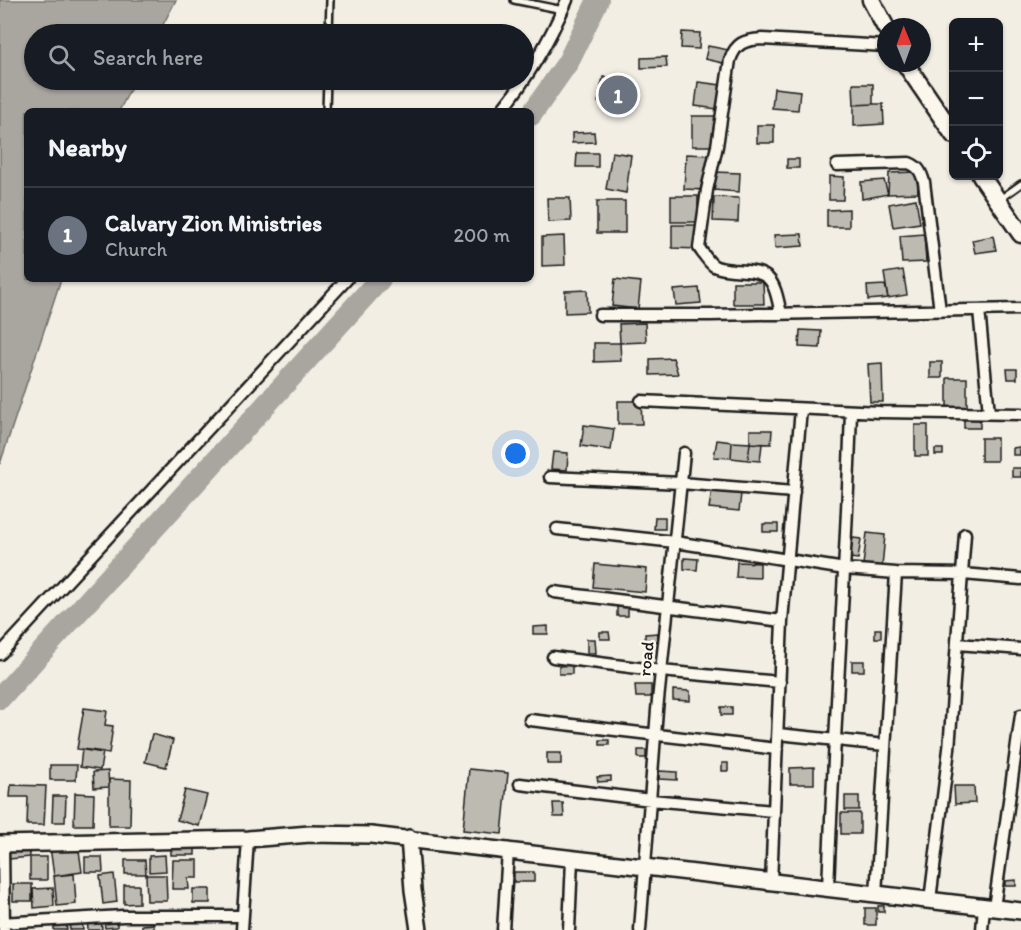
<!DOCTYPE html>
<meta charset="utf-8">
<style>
body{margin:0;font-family:Itim,sans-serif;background:#242831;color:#f1f3f6}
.controls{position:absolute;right:18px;top:18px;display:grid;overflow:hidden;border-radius:9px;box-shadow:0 2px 4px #0004}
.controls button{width:54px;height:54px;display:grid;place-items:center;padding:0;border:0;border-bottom:2px solid #363941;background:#171b24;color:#f1f3f6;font:30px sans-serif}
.compass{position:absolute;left:877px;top:18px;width:54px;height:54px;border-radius:50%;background:#171b24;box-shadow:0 2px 4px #0004;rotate:359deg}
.you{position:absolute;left:516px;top:454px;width:21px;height:21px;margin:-15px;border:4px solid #fff;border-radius:50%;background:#1a73e8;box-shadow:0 0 0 9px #1a73e833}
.badge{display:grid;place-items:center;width:39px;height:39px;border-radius:50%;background:#ea580c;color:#fff;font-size:20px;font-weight:700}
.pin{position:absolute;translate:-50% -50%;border:3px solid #fff;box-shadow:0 2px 6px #0006}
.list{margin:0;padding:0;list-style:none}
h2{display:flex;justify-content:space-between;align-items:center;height:78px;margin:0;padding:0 24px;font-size:26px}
h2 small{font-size:20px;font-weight:400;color:#9ea1a6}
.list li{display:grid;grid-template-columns:39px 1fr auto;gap:18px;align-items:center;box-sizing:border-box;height:96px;padding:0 24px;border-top:2px solid #363941}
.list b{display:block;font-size:22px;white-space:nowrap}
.list p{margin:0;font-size:20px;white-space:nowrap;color:#9ea1a6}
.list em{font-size:20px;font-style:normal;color:#9ea1a6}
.icon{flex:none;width:33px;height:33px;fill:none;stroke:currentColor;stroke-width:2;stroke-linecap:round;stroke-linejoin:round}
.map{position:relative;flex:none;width:1021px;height:930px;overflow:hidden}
.search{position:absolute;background:#171b24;box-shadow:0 2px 4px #0004;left:24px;top:24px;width:510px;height:66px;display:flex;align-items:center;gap:15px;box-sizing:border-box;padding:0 21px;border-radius:33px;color:#9ea1a6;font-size:22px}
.panel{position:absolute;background:#171b24;box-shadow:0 2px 4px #0004;left:24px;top:108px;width:510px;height:174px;border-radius:9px}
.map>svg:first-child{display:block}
.water{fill:#a9a6a0;stroke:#716f6b;stroke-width:1.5}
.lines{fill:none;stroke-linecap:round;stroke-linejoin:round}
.river{stroke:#a9a6a0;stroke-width:22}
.building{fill:#bdbab1;stroke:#1c1c1c;stroke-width:1.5}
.lane-casing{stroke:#1c1c1c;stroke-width:10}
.street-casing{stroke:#1c1c1c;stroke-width:15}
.secondary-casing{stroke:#1c1c1c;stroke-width:20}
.primary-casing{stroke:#1c1c1c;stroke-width:21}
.lane{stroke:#fbf7ec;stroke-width:5}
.street{stroke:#fbf7ec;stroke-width:10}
.secondary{stroke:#fbf7ec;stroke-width:15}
.primary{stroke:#fbf7ec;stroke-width:16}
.labels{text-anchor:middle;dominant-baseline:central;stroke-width:5;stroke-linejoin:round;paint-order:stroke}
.street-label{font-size:18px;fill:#1c1c1c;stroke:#fbf7ec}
</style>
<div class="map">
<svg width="1021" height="930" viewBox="0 0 1021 930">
<rect width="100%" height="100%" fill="#f2eee4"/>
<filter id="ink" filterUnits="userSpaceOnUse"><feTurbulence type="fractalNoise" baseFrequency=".0167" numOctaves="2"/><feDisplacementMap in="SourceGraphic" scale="12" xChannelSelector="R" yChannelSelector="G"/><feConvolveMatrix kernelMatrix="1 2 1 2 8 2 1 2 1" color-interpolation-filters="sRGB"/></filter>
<g filter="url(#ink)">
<path class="water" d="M0,0h176l-18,34h-124v46h101l-16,31h-92v168h34l-61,185z"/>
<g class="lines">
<path class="river" d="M531,115l37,-53 30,-62
M0,698l380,-419"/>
</g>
<path class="building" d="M682,32l18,1 -1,16 -18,-1z
M708,46l21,4 -2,14 -22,-5z
M666,57l1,10 -26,1v-10z
M603,77l14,2 -4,25 -15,-2z
M698,82l23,3 -4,24 -22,-3z
M853,84h20v20l-19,1z
M774,88l26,3 -2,19 -26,-2z
M873,104h10l1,20 -30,2v-21z
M692,116h25v30h-25z
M757,125h17v18h-17z
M594,132l1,10 -23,1v-10z
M612,152l19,3 -5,38 -20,-4z
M577,153h21v14h-22z
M686,154l23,1 -2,35 -23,-1z
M787,159h12v9h-12z
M715,172l25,1 -1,19 -25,-2z
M917,172l1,21 -30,1 1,-21z
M829,176l15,1 -1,23h-14z
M884,180l4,14 -26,5 -1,-17z
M671,196h27v26h-27z
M714,197l25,1 -1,24 -25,-1z
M547,198h23l1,23 -23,1z
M916,199l4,24 -27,4 -4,-23z
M597,201h28v32h-28z
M849,209v18h-22v-17z
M672,225h26v24l-26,-1z
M802,234l1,12 -28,2 -1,-13z
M924,234l2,28 -24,1 -2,-27z
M564,236l1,29 -23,1v-29z
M993,236l3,14 -21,3 -3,-13z
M903,270l4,25 -19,3 -4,-25z
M615,279l26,3 -3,27 -26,-3z
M733,282h30l1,22h-31z
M885,285l3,13 -20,2 -1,-14z
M699,288l2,15 -25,2 -2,-15z
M587,290l1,22 -23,1v-22z
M645,323l1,19 -26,1 -1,-19z
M800,330l21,1 -1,17 -21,-1z
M594,343h26l1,18 -27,1z
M673,358l5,16 -28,1v-16z
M930,362h12v16h-12z
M882,363l1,39h-13l-2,-38z
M1007,369h10v10h-9z
M947,378h20v29h-20z
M618,401h23l1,23h-24z
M964,416h16v12h-16z
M584,425l30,4 -3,21 -30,-4z
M915,425h13v31h-13z
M750,430h22l-1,14 -21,-1z
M981,438h16v23h-16z
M717,440l15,2 -1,16 -17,-1z
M732,442l18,1 -2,17 -17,-2z
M750,443l12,1 -2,17 -12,-1z
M1019,447l1,8h-7v-7z
M935,449h8v6h-8z
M553,452l15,1 -1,17 -16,-1z
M1012,468h9v9h-9z
M712,490l29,4 -2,17 -30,-3z
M655,517h10v12h-11z
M763,524h15v8h-15z
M867,533l18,2 -3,32 -19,-2z
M853,538l8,1 -3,20 -8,-1z
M684,558l14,1 -1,11 -13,-1z
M737,562l23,1v15l-24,-1z
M595,564l52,5 -2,23 -52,-5z
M617,607h11v9h-11z
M548,626v8h-15v-7z
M875,629h6v9h-6z
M600,632h9l1,7h-10z
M658,633v8l-13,1v-8z
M587,639h8l1,14h-9z
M852,661h12v10h-12z
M572,665v9h-13v-8z
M635,685h16v12h-15z
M673,690l17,1v10l-17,-1z
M721,707h11v8h-11z
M84,708l23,3 -2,14 8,1 -4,28 -32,-5z
M152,734l21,6 -7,27 -21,-5z
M600,740h9v5h-9z
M82,749l21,3 -3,18 -20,-3z
M638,750h8v8h-8z
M547,753h14v11h-14z
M722,763h6v8h-6z
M50,765h27l-1,15h-26z
M814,767v17h-24v-16z
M469,769l39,4 -6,61 -39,-4z
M108,771l1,16 -15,1 -1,-16z
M659,771l18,1v8l-18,-1z
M611,776v5l-13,1 -1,-5z
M109,779l22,1 -1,46h-21z
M11,785l35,1 -2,39h-17l1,-28h-18z
M954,786h20l1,17 -20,1z
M185,790l22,5 -8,31 -22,-6z
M75,793l19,1 -1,31h-19z
M53,796h13l-1,26h-13z
M845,796h14v14h-14z
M553,803h10l1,14h-10z
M841,813h19v21h-19z
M78,843l4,29 -28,4 -4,-29z
M171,844h24v11h-24z
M29,846l1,11 -21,2 -1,-12z
M165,855l1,16 -17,1v-16z
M30,857h17v23h-17z
M85,857h17l1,15h-18z
M125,860h20l1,14h-21z
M173,860h25v18h-10l1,11h-17z
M514,872h20v10h-20z
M74,874l2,30 -19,2 -3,-30z
M114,874l3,28 -14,2 -3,-28z
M146,875h20l1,26h-20z
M1016,880v6h-11v-5z
M13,884h19v17h-19z
M124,885h15v18l-15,1z
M53,888l1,18 -20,2 -1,-19z
M193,889h17v14h-17z
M878,906h6v6h-6z
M865,908h11v17h-11z
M101,917l1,13h-14l-1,-12z
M117,919v8l-12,1 -1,-8z
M82,920l1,10h-13l-1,-8z
M66,923l1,7h-13v-6z
M154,924v6h-12v-5z"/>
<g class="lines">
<g class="lane-casing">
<path id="lane" d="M514,0l49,10
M329,34l1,-34
M326,111l1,-31
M1000,199l21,-15"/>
</g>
<g class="street-casing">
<path id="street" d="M501,111c28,-34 48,-70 66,-111
M837,165l72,-2c10,4 12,9 15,19l16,129
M979,310l10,103
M781,314c-8,-38 -10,-42 -48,-44 -7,-1 -13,-1 -19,-4 -6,-4 -11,-13 -15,-18l8,-58 10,-44 13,-86c6,-17 14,-20 32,-21l124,7
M600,315h110l311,-6
M641,401l239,11 141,2
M550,477l131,6 113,9
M557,529l118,13 170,27 51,4 67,1 58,5
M554,592l228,29
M958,644l63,5
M0,654l347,-375
M553,657l108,14 119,11
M530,720l247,29
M778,734l107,11
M520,784l131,16 122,11
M3,844l1,86
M771,883l11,-262 19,-212
M828,889c6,-160 18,-319 23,-478
M876,894l20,-321
M930,900l19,-151 16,-215
M994,908l27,-193
M0,923l123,-7h120
M242,930l6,-91
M503,930l5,-79
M569,930l3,-71
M640,930l17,-220 27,-257
M982,930l2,-23"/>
</g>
<g class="secondary-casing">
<path id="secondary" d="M409,838l4,52 6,40
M0,844l248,-5 62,-5 61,1 650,76"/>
</g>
<g class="primary-casing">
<path id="primary" d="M871,0l15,28
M905,63l49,72
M981,176l40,58"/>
</g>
<use href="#lane" class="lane"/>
<use href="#street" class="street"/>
<use href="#secondary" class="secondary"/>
<use href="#primary" class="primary"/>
</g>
</g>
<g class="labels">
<g class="street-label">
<text transform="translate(646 659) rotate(-84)">road</text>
</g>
</g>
</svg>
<div class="controls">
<button>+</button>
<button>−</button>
<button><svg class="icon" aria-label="locate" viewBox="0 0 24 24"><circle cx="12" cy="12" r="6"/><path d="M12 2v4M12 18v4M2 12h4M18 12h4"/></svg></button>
</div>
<svg class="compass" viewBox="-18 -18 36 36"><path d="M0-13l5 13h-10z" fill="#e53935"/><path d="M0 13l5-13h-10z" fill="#9ea1a6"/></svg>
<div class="you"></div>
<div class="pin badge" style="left:618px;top:95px;background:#6b7280">1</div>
<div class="search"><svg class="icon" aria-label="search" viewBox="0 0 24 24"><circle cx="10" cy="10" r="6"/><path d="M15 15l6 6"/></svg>Search here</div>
<section class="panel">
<h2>Nearby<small></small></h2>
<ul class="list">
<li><span class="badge" style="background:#6b7280">1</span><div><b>Calvary Zion Ministries</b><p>Church</p></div><em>200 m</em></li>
</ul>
</section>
</div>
